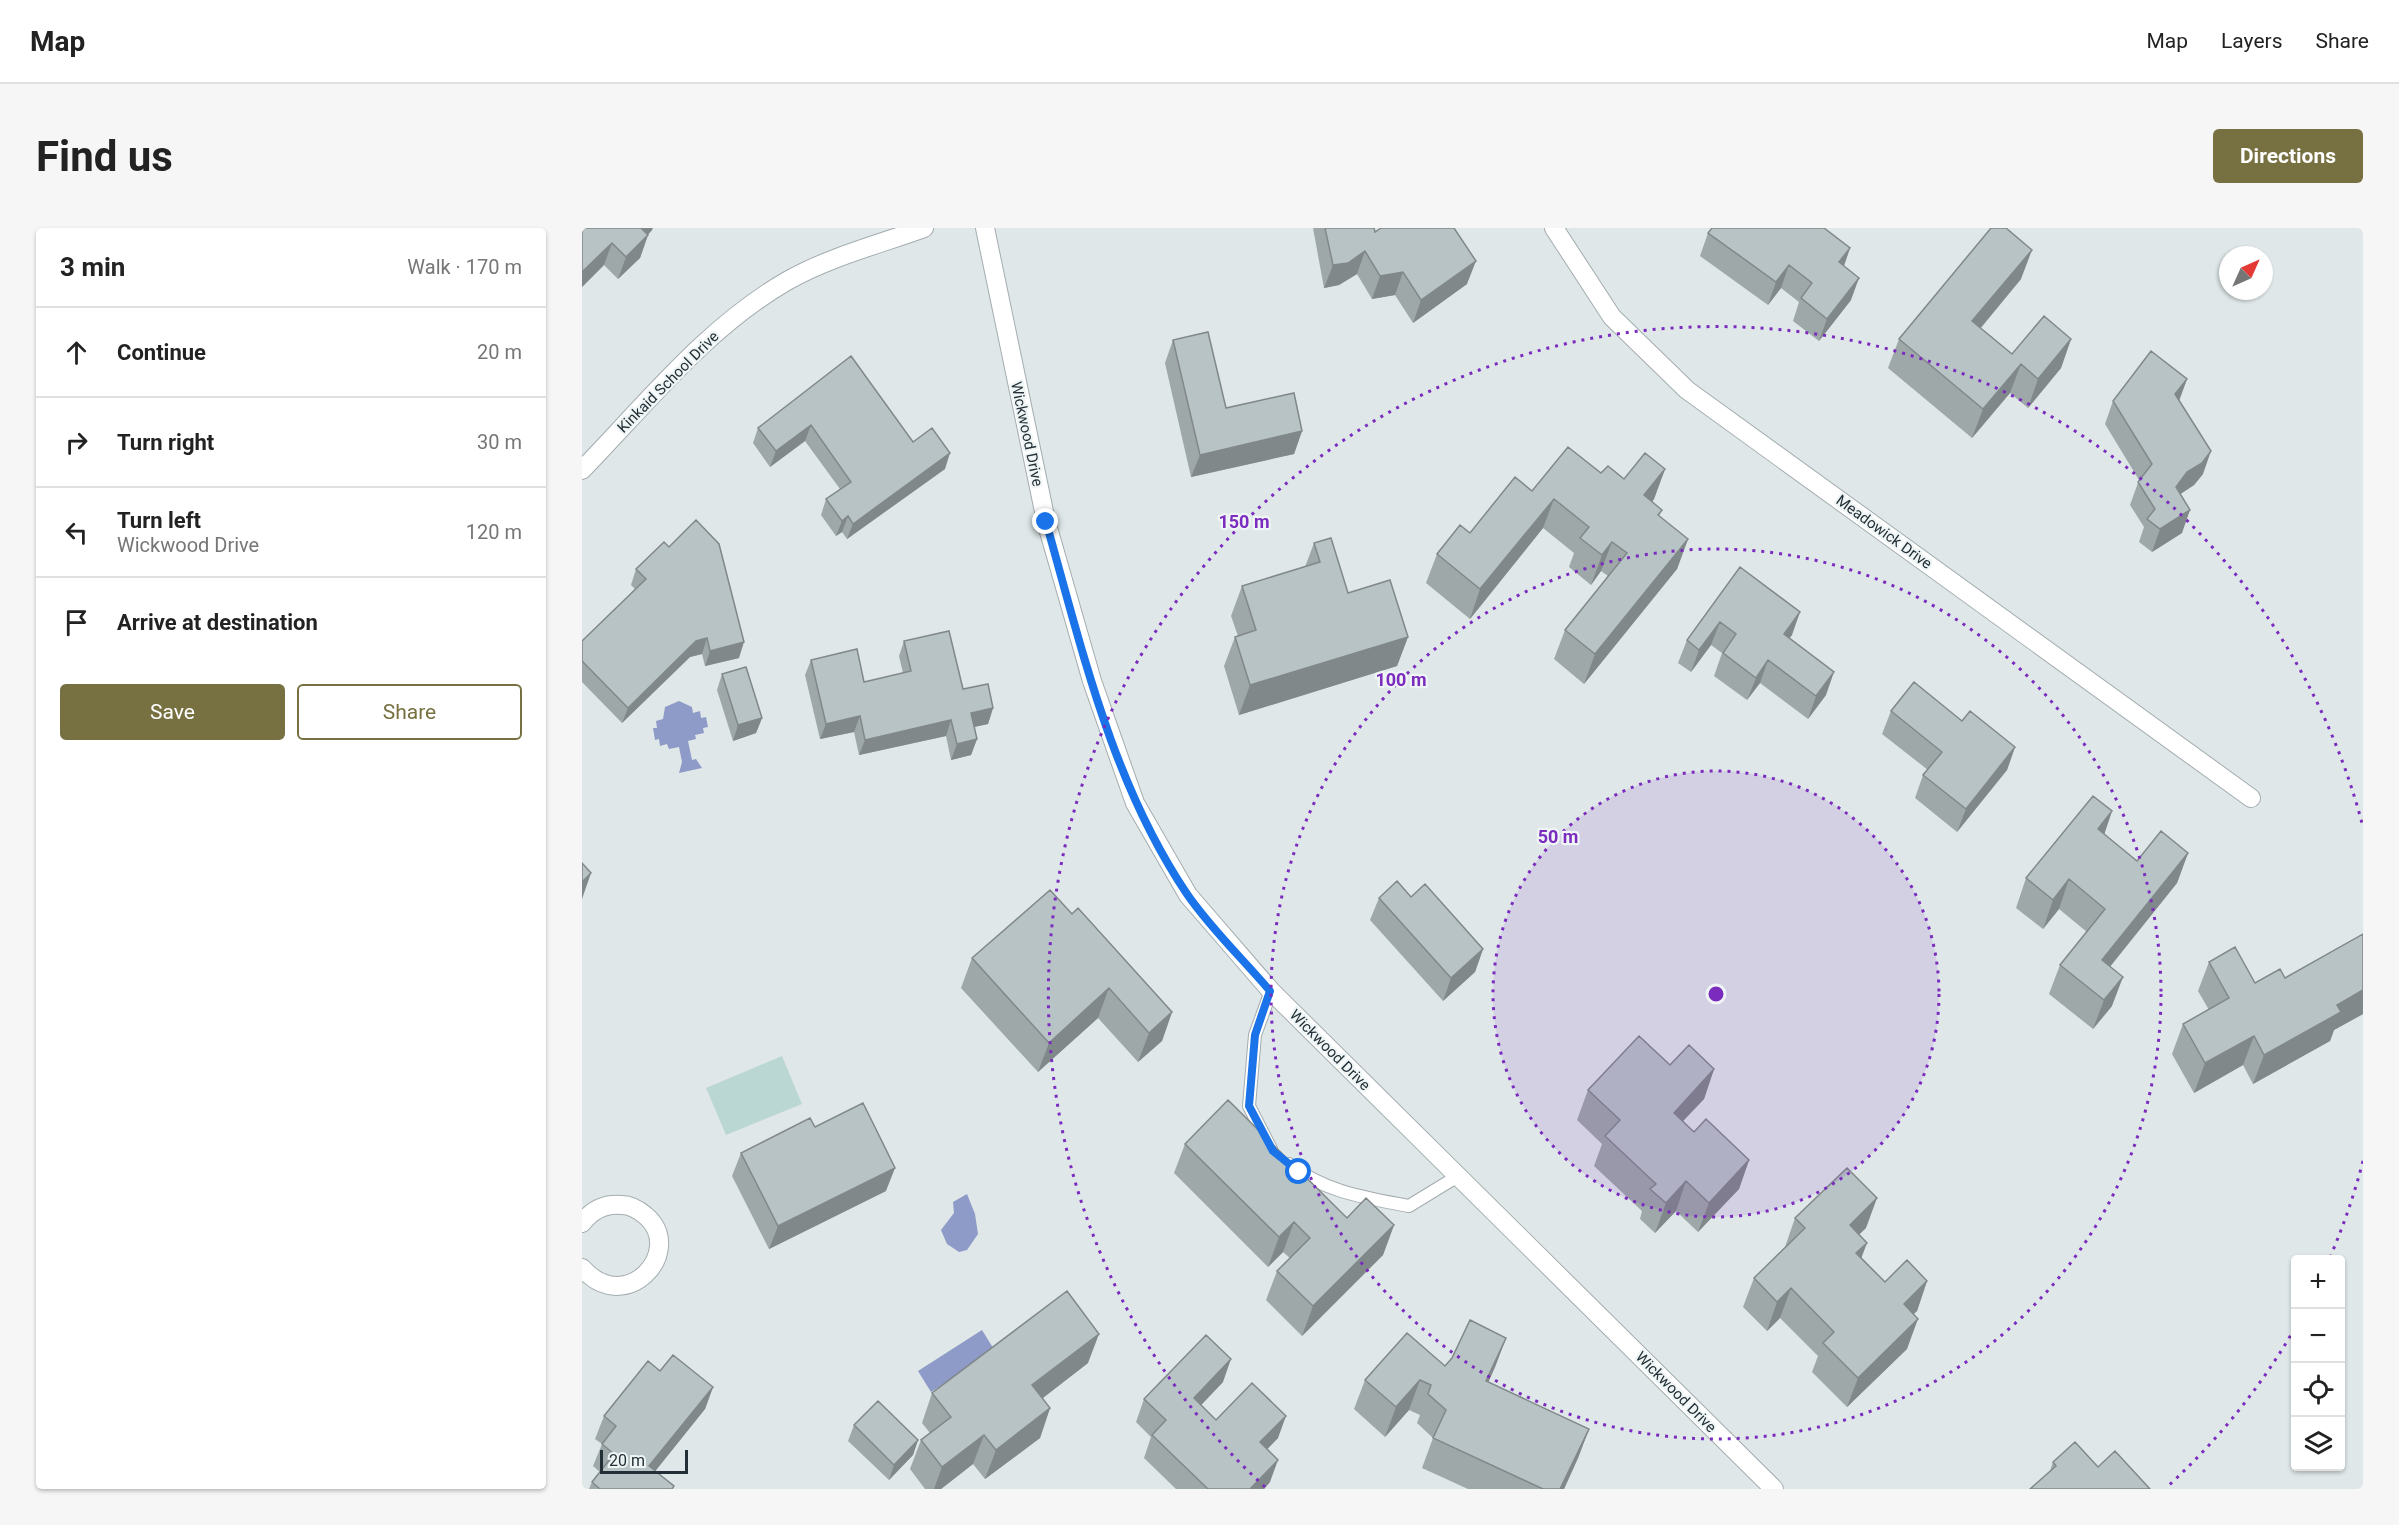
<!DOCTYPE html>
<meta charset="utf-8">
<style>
body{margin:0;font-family:Roboto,sans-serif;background:#f6f6f6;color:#222}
.controls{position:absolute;right:18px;bottom:18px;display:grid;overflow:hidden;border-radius:6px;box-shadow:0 2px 4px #0004}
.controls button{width:54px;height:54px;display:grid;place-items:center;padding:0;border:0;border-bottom:2px solid #e0e0e0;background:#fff;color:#222;font:30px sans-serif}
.compass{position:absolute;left:1637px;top:18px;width:54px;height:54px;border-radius:50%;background:#fff;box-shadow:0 2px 4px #0004;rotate:45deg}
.scale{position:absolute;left:18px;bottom:15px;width:88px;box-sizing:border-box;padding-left:6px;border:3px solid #222f36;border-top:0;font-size:16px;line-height:21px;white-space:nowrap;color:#222f36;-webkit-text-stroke:4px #eff5f5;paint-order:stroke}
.stop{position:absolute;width:18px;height:18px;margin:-14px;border:4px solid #1a73e8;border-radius:50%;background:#fff}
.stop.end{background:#1a73e8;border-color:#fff;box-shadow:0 2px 6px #0008}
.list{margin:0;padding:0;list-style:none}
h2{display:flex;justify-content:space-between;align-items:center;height:78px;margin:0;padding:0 24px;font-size:26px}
h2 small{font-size:20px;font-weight:400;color:#767676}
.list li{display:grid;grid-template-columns:39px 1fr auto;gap:18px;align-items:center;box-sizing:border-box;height:90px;padding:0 24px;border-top:2px solid #e0e0e0}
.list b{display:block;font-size:22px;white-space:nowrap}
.list p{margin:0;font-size:20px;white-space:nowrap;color:#767676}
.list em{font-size:20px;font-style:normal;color:#767676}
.actions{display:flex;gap:12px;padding:18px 24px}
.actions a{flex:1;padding:14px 0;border:2px solid #777041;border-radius:6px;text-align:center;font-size:21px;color:#777041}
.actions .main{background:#777041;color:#fff}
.icon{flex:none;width:33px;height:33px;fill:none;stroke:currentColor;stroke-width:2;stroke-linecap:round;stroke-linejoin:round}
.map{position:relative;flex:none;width:1781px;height:1261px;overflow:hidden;border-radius:6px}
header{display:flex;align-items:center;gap:36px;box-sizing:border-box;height:84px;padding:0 30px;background:#fff;border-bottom:2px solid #e0e0e0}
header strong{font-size:28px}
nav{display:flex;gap:33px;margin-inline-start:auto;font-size:21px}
.intro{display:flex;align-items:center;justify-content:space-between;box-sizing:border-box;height:144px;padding:0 36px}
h1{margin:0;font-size:42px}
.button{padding:15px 27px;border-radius:6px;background:#777041;color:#fff;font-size:21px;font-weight:700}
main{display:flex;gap:36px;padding:0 36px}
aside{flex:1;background:#fff;border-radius:6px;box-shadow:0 2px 4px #0004}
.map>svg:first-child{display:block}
.green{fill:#bbd7d4}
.water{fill:#8e9ac7}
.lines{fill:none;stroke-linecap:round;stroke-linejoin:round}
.lane-casing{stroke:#a3acaf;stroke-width:14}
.street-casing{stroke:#a3acaf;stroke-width:20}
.lane{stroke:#fff;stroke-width:12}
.street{stroke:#fff;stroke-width:18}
.wall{fill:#9ea8a9}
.shaded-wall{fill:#81888a}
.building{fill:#b8c3c5;stroke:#81888a;stroke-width:1.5}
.route{stroke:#1a73e8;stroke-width:8}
.ring{fill:none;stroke:#7b2cbf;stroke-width:3;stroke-dasharray:3 6}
.labels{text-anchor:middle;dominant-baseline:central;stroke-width:4.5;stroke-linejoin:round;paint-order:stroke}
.street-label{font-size:15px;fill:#222f36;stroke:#eff5f5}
.centre{fill:#7b2cbf;stroke:#eff5f5;stroke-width:3}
.ring-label{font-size:18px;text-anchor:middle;font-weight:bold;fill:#7b2cbf;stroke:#eff5f5;stroke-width:4.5;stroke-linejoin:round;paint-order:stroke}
</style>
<header>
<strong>Map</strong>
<nav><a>Map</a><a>Layers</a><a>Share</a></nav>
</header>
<div class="intro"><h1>Find us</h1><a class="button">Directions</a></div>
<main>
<aside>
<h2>3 min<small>Walk · 170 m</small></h2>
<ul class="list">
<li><svg class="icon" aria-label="ahead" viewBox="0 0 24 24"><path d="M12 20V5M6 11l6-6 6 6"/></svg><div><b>Continue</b></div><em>20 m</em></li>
<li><svg class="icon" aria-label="right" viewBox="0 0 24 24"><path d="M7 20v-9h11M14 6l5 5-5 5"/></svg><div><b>Turn right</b></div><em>30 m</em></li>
<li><svg class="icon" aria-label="left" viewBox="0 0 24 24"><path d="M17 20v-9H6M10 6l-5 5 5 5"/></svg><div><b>Turn left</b><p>Wickwood Drive</p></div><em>120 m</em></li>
<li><svg class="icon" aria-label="arrive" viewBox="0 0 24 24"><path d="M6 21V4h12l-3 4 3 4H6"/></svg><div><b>Arrive at destination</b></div></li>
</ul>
<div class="actions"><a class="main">Save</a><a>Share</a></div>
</aside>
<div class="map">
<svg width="1781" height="1261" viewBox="0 0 1781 1261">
<rect width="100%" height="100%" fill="#dfe7e8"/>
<path class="green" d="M200,828l20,48 -76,31 -20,-47z"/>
<path class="water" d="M97,473l13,6 1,6 7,-2 1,7 5,-1 2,10 -5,1 1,5 -9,2 1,4 -8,2 4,19 4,-1 6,9 -23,5 3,-11 -3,-15 -10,2 -2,-5 -7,2 -1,-7 -4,1 -2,-12h4l-1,-7 7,-2 2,-12z
M385,966l8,20 3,20 -11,16 -8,2 -12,-8 -6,-14 13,-17 -1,-11z
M400,1102l13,21 -64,41 -13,-21z"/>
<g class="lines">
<g class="lane-casing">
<path id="lane" d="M689,763l-16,44 -6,71 22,43
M707,936c35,28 78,34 120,42l49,-30"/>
</g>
<g class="street-casing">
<path id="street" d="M403,0l61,293 46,160 43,122 53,92 83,96 503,498
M972,0l58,89 75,73 564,408
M0,242c64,-66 125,-143 205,-189 42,-24 93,-37 137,-53
M0,995c10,-13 23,-20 40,-18 9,0 17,5 24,11 40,35 -20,102 -64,52"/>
</g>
<use href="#lane" class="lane"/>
<use href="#street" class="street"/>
</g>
<path class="wall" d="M0,0l70,2 -4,5 -8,23 -22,21 -14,-14 -22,22z
M731,0h61l1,4 92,52 -54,39 -18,-28 -23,4 -15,-25 -18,11 -15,3z
M1126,5l142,15 -6,18 7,34 -32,41 -26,-20 6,-19 -18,-14 -13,17 -68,-49z
M1439,51l-40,49 31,26 59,-15 -10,29 -33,40 -18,-15 -38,45 -84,-70 11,-29z
M591,112l53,68 76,23 -8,23 -103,23 -26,-114z
M269,128l62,86 32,27 -98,70 -5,-7 -6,4 -15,-21 5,-16 14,-10 -35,-48 -35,26 -17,-24 5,-15z
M1605,151l-8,21 24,74 -9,11 -14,9 2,39 -30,19 -13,-10 5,-15 -14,-22 9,-25 -34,-56 8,-23z
M1083,241l-11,30 -2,3 10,8 -3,6 29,23 -11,30 -93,115 -30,-25 11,-29 43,-54 -7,-5 -10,14 -22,-18 5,-14 -31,-25 -73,91 -44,-36 11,-29 33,-21 62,-42 69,-18 23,6z
M732,315l34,50 60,44 -11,29 -158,49 -15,-49 11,-29 3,-1 -7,-20 11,-30 63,-19z
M1158,339l52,68 -3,3 37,57 -18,24 -48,-36 -13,17 -33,-24 8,-23 -11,-8 -20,27 -13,-9 9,-23z
M54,341l103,89 -34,8 -3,-12 -12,3 -68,66 -40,-41v-41l53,-52 -4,-4z
M322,413l59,48 30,19 -5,16 -14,3 3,12 -6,16 -20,5 -5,-24 -87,19 -5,-23 -34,7 -15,-64 6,-15 53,22 39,-9 -4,-17z
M140,446l40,44 -6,15 -23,8 -16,-51z
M1309,483l71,10 53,26 -8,23 -50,62 -42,-34 8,-23 5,-5 -46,-36z
M1530,583l-8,23 33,27 51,-8 -11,30 -67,84 2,39 -19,23 -44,-35 11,-29 27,-33 -28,-23 -16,20 -27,-21 10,-30z
M829,669l72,52 -8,23 -32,29 -73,-81 9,-22z
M490,686l100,98 -10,29 -24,21 -40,-44 -60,54 -77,-84 11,-30z
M1781,706v80l-29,16 -4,11 -77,43 -10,-19 -49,28 -22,-39 11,-30 26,-14 -11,-19 11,-29 46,21 30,-5z
M1088,837l44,4 -10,30 -21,22 11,11 55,28 -10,29 -41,43 -22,-21 -21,22 -15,-14 2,-8 -48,-45 8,-22 -25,-24 11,-30z
M233,899l71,64 -117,58 -37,-73 9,-23z
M603,916l162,74 47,7 -11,30 -81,81 -36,-36 11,-29 13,-13 -7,-6 -15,15 -94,-94z
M1213,990l71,10 -7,6 3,24 23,24 42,-1 -10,30 -4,3 -6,35 -60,58 -35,-35 6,-16 -38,-38 -13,13 -24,-24 11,-29 31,-31z
M924,1110l-11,29 -7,16 101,46 -11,29 -14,31h-96l-46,-21 11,-30 -16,-15 3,-8 -11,-5 -24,27 -31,-28 11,-29 80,-14z
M506,1135l-45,35 7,10 -10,30 -55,41 -12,-15 -32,25h-16l-15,-20 11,-29 9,-7 -8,-10 10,-30z
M641,1154l-22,23 15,15 62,18 -11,11 3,33 -6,7h-88l-32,-31 7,-21 -15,-15 8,-23z
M131,1159l-8,22 -50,62 18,18h-84l3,-7 8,-10 -7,-6 9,-22 -7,-5 9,-23z
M272,1197l64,15 -5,15 -24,25 -41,-39z
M1471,1234l45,5 -48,4z"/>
<path class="shaded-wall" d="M59,0h12l-1,2 -9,10 5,-5 -8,23 -22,21 8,-22z
M30,15l-8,22 -22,22v-15z
M1268,20l-8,23 -3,-9z
M1450,22l-11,29 -59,71 10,-29z
M783,23l-8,23 -18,11 -15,3 9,-23z
M894,33l-9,23 -54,39 8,-23z
M1207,37l-8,23 -13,17 8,-23z
M821,44l-8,23 -23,4 8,-23z
M1277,50l-8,22 -32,41 8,-22z
M1489,111l-10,29 -33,40 10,-29z
M1439,136l-11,29 -38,45 11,-29z
M1605,151l-8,22 -4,-7z
M229,197l-6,16 -35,26 6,-16z
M720,203l-8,23 -103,23 9,-22z
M1629,223l-8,23 -9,11 -15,10 -3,-8 11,-15z
M368,225l-5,16 -98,70 6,-15z
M1083,241l-11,30 -21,26 11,-30z
M972,271l-11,29 -73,91 10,-30z
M1608,282l-8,23 -30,19 8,-23z
M266,288l-6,16 -6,4 6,-15z
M1106,311l-11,30 -93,115 11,-30z
M1030,314l-11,29 -10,14 11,-30z
M1218,384l-8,23 -17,22 9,-23z
M1138,394l-9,23 -20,27 8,-22z
M826,409l-11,29 -158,49 11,-30z
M125,410l-5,16 -12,3 -68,66 6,-15 68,-67z
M162,414l-5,16 -34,8 5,-15z
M1186,432l-8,23 -13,17 9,-22z
M1252,444l-8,23 -18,24 8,-23z
M411,480l-5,16 -23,5 6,-16z
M278,488l-6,16 -34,7 6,-15z
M180,490l-6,15 -23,8 5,-16z
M369,492l-5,16 -87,19 6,-15z
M395,511l-6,16 -20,5 6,-16z
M1433,519l-8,23 -50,62 9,-23z
M1530,583l-10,30 -4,-12z
M1606,625l-11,30 -86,107 11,-30z
M9,645l-9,26v-17z
M1487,651l-10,30 -16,20 10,-29z
M901,721l-8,23 -32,29 8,-23z
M1541,749l-11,29 -19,23 11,-29z
M527,760l-11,30 -60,54 11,-29z
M1781,762v24l-29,16 -4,11 -77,43 11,-29 73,-50z
M590,784l-10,29 -24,21 11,-29z
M1672,808l-11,29 -49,28 11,-30z
M1132,841l-10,30 -41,43 11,-29z
M1167,932l-10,29 -41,43 11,-29z
M313,940l-9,23 -117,58 9,-23z
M1104,953l-10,30 -21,22 11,-30z
M1295,970l-11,30 -27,26 11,-29z
M712,994l-11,30 -15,15 11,-30z
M812,997l-11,30 -81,81 11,-30z
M1285,1015l-11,29v-19z
M1345,1053l-10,30 -24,23 11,-30z
M1209,1060l-11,30 -13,13 10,-29z
M1336,1091l-11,30 -60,58 11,-29z
M517,1106l-11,29 -66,51 10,-29z
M924,1110l-11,29 -20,44 11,-30z
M649,1131l-8,23 -37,39 8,-23z
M838,1152l-11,30 -24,27 11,-30z
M131,1159l-8,22 -64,80 8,-23z
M468,1180l-10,30 -55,41 11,-29z
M704,1188l-8,22 -26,27 8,-23z
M1007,1201l-11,29 -14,31h-4z
M402,1207l-11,29 -32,25h-7l8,-22z
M336,1212l-5,15 -24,25 5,-15z
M696,1232l-8,22 -6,7h-14z"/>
<path class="building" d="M0,0h59l7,7 -22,22 -14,-14 -30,29z
M743,0h49l1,4 6,-4h73l22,33 -55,39 -18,-28 -23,4 -15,-25 -17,12 -15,2z
M1130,0h112l26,20 -11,14 20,16 -32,41 -26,-21 11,-15 -23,-18 -13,17 -68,-49z
M1409,0h15l26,22 -60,71 40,33 32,-38 27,23 -33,40 -17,-15 -38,45 -84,-70z
M626,104l18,76 68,-15 8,38 -102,24 -27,-115z
M1569,123l36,28 -12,15 36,57 -9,12 -15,9 -11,15 14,23 -30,19 -13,-10 8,-10 -17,-27 14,-18 -39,-63z
M269,128l62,86 19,-14 18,25 -97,71 -5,-8 -6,5 -16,-22 25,-17 -40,-57 -35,26 -18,-23z
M986,219l33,26 7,-7 16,13 21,-26 20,16 -21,26 18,15 -4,5 30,24 -93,115 -30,-24 62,-77 -15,-11 -10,13 -22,-17 9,-11 -35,-28 -74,90 -43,-35 23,-29 10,8 45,-56 17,14z
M114,292l23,24 25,98 -34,9 -3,-13 -11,3 -68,67 -46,-47v-20l64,-62 -10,-10 28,-27 5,5z
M749,310l17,55 42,-13 18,57 -158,48 -15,-48 21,-7 -14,-44 78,-24 -6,-19z
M1158,339l60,45 -16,22 50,38 -18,24 -48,-36 -12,18 -33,-25 13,-19 -16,-12 -21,28 -12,-10z
M367,403l14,58 25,-5 5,24 -22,5 6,26 -20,5 -6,-24 -86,20 -5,-24 -34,8 -15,-64 46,-11 7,33 47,-11 -7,-30z
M164,439l16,51 -24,7 -16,-51z
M1332,454l48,39 8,-10 45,36 -49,62 -43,-34 19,-23 -51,-41z
M1511,568l19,15 -14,18 39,32 24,-30 27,22 -86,107 21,17 -19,23 -44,-35 45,-56 -36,-30 -16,21 -27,-22z
M0,635l9,10 -9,9z
M815,653l14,16 14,-13 58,65 -32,29 -72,-80z
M468,662l22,24 6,-6 94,104 -23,21 -40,-45 -60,55 -77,-85z
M1781,706v56l-26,15 4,7 -77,43 -10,-19 -49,27 -22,-39 46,-26 -20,-36 26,-15 20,36 25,-14 5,9z
M1057,808l31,29 19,-20 25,24 -40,44 20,19 12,-13 43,41 -40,43 -23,-22 -20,22 -16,-14 6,-5 -51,-48 15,-16 -32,-30z
M646,872l119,118 19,-20 28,27 -81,81 -36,-35 33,-33 -16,-16 -15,15 -94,-93z
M281,875l32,65 -117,58 -37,-73 69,-35 5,9z
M1265,940l30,30 -27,27 17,18 -11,10 29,29 22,-22 20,21 -23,23 14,15 -60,59 -35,-35 11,-11 -43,-44 -14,14 -23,-24 51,-50 -10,-10z
M485,1063l32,43 -67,51 18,23 -54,42 -12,-15 -42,32 -21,-27 30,-23 -19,-24z
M888,1092l36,18 -20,43 103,48 -29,60h-17l-110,-51 13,-28 -18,-16 3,-9 -11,-5 -24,27 -31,-27 42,-47 38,33 7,-8z
M624,1107l25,24 -37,39 22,22 36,-37 34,33 -26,26 18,18 -28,29h-42l-56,-54 14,-15 -22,-21z
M91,1127l40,32 -64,79 25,20 -2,3h-72l-8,-7 22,-28 -12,-10 14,-18 -12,-10 44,-55 12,10z
M296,1173l40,39 -24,25 -40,-40z
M1493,1214l23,25 17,-16 35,38h-120l26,-23 -3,-4z"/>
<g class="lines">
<path class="route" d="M464,294c36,127 66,261 141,372 24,35 56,65 83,97l-15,44 -6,71 24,45 26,21"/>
</g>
<circle cx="1134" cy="766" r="223" fill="#7b2cbf" fill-opacity=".12"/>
<g class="ring">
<circle cx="1134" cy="766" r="223"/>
<circle cx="1134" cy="766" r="445"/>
<path d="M1781 933A668 668 0 0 1 1749 1027M1713 1100A668 668 0 0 1 1585 1259M683 1259A668 668 0 1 1 1781 599"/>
</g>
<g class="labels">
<g class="street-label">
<text transform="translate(86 154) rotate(-45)">Kinkaid School Drive</text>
<text transform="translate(445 206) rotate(78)">Wickwood Drive</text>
<text transform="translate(1302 304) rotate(36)">Meadowick Drive</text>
<text transform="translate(748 822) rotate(45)">Wickwood Drive</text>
<text transform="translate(1094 1164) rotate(45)">Wickwood Drive</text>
</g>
</g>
<circle cx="1134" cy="766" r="9" class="centre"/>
<g class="ring-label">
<text x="662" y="300">150 m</text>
<text x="819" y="458">100 m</text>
<text x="976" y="615">50 m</text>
</g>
</svg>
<div class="controls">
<button>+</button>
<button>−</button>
<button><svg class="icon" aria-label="locate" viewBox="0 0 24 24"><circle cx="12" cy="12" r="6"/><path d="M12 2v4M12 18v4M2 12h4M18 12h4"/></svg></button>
<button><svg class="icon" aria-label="layers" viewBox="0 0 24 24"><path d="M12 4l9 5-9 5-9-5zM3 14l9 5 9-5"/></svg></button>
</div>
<svg class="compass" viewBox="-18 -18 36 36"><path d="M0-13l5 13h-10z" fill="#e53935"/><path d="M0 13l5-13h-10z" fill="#767676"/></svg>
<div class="scale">20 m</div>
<div class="stop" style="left:717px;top:944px"></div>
<div class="stop end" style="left:464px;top:294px"></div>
</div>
</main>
